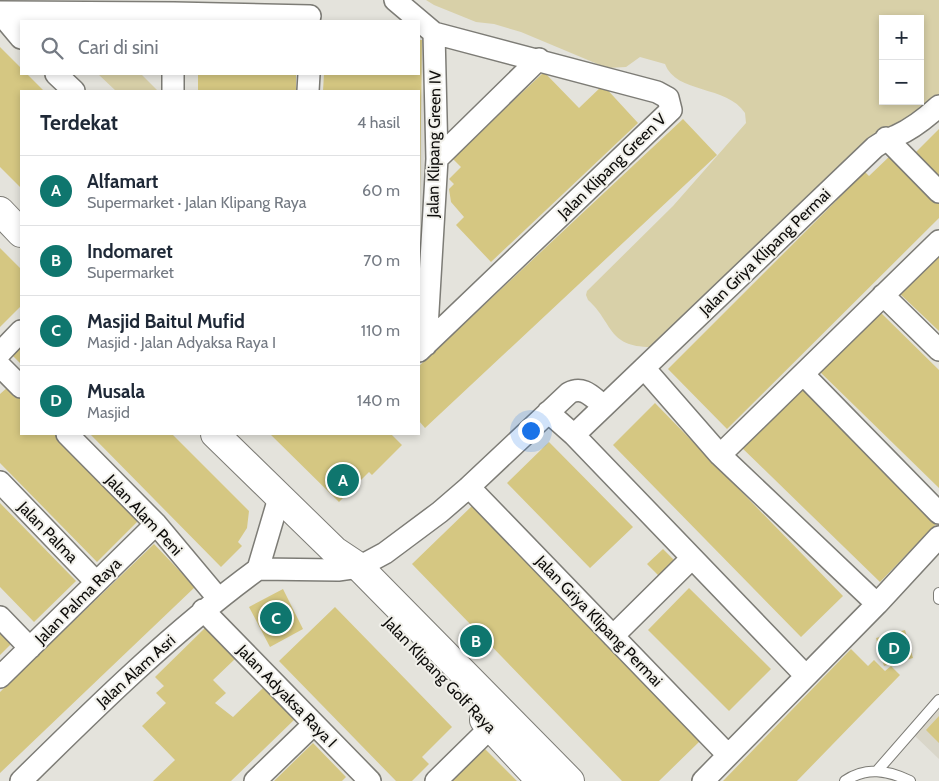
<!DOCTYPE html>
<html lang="id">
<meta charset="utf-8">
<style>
body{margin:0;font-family:Cabin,sans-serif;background:#f6f6f7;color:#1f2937}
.controls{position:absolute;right:15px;top:15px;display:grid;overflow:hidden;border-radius:0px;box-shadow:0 2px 8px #0003}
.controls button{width:45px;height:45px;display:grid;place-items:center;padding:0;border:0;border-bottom:1px solid #e0e1e3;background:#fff;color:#1f2937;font:25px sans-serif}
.you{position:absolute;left:530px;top:430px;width:18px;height:18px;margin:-12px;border:4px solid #fff;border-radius:50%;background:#1a73e8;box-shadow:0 0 0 8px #1a73e833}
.badge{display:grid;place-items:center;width:32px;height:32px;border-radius:50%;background:#0f766e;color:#fff;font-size:16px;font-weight:700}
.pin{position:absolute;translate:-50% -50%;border:2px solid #fff;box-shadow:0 1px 5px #0006}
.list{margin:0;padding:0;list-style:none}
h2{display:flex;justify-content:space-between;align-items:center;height:65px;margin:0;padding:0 20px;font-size:21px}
h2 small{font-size:16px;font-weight:400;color:#747a83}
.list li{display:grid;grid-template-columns:32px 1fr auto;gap:15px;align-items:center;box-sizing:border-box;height:70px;padding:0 20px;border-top:1px solid #e0e1e3}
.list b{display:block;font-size:19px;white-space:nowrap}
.list p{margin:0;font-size:16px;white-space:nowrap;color:#747a83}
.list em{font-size:16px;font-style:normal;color:#747a83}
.icon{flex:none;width:28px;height:28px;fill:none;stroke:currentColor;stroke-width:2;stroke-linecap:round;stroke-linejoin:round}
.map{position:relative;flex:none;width:939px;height:781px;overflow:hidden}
.search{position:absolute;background:#fff;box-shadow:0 2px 8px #0003;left:20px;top:20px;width:400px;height:55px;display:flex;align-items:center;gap:12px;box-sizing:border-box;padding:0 18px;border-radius:0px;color:#747a83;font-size:19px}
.panel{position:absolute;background:#fff;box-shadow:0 2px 8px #0003;left:20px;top:90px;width:400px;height:345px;border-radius:0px}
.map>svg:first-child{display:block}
.built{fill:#d9d6c9}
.green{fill:#d8d0a8;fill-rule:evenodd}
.building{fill:#d5c782}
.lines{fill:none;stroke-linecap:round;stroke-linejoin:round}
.service-casing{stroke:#7d7c76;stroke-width:12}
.minor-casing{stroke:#7d7c76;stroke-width:24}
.secondary-casing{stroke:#7d7c76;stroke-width:30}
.service{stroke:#fff;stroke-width:10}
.minor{stroke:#fff;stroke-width:21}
.secondary{stroke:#fff;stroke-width:28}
.labels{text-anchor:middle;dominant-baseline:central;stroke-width:4;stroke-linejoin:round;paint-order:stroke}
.street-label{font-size:16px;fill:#0d0c0a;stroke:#f1f0ea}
</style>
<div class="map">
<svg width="939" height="781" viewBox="0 0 939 781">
<rect width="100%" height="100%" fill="#e4e3dc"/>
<path class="built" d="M939,710v49l-25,-24z"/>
<path class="green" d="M426,0h513v97l-288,250c-44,0 -38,-25 -63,-47l-2,-5 1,-4 86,-85 73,-83 -1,-10c-18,-28 -69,-19 -80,-49l-25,-7 -14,10 -19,1 -86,-36 -27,-8 -18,-2 -42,-17zM883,19h37v82h-37z
M98,74h43l17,17h-42z"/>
<path class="building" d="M419,40h3l-2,161 -1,-110h-96l1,-17h95z
M0,47l21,21v6h6l17,17h-23v97l-21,-21z
M544,72l35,36 24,-23 35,38 -147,139 -35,-37 8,-8 -13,-15 -2,-13 5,-5 -5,-5 12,-12 -9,-9z
M198,74h98v17h-98z
M683,119l34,36 -292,273 -6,-7v-55z
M939,129v53l-27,-26z
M892,154l47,48v16l-212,211 -59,-60 197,-197 4,4z
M0,248l21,21v37l-21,21z
M939,250v81l-41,-39z
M877,309l62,61v118l-121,-118z
M21,344v20l-10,-10z
M797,383l142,138 -59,61 -142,-138z
M8,387l13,13v34h33l85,86 -42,42 -97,-99v-69z
M655,403l188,193 -42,41 -188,-192z
M90,434h82l77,77 -2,17 -9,14 4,4 -21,21z
M270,434h121l11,11 -30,30 -3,-3 -30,30z
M549,442l84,85 -43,41 -83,-85z
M0,503l76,78 -42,41 -34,-35z
M473,505l228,235 -42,41h-37l-210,-217z
M154,544l41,43 -195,186v-81z
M663,549l13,13 -16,15 -13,-13z
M689,588l82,81 -42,42 -81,-81z
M283,589l20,40 -33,18 -21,-40z
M335,607l117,120 -30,30 7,7 -17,17h-16l-117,-120z
M0,624l15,16 -15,15z
M206,627l30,31 -23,22 13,13 -11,10 18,14 31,-30 31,32 -64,62h-78l22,-21 -33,-34 24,-23 -10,-10 8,-7 -9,-9z
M905,630l8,28 -29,8 -8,-28z
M851,649l17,17 6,-6 11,11 6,-5 9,9 -103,106h-74z
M939,716v27l-13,-13z
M313,743l33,34 -4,4h-68z
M483,747l34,34h-69z"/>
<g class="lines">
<g class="service-casing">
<path id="service" d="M939,593v6
M877,771l62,-71
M845,781c21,-15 43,-11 65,0"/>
</g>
<g class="minor-casing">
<path id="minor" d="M395,0l39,33 223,59 11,6 3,12 -252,241
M0,12l174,1 136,3
M0,13l21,25
M56,74l18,17
M173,91v-17
M308,91l1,-17
M886,138l53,54
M437,159l102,-100
M883,295l56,55
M426,345l11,-186 -3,-126
M0,353l21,-22
M0,366l21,21
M644,368l76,87 157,149
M803,374l136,139
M548,412l26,23 232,241
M67,434l89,90 62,74
M574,435l301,-288c8,-6 13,-7 21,-11 16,-7 31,-19 43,-30
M720,455l219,-214
M0,482l96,100
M469,487l259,268
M258,569l80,1 21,-3 26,-14 55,-41 29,-25 100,-94c15,-8 24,5 35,13
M258,569l21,-71
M203,610l167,171
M0,617l30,31
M613,636l79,-78
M0,677l156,-153
M21,781c76,-75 151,-149 237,-212
M255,781l59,-57
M436,781l55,-54
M703,781l174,-177 62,-67"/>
</g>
<g class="secondary-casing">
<path id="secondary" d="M0,211l21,22
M215,434l120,117 24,16 211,214
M484,720l57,61"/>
</g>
<use href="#service" class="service"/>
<use href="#minor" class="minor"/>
<use href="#secondary" class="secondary"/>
</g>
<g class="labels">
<g class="street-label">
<text transform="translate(434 144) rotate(-89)">Jalan Klipang Green IV</text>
<text transform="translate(612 166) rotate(-44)">Jalan Klipang Green V</text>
<text transform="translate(765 252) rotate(-44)">Jalan Griya Klipang Permai</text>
<text transform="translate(144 515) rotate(47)">Jalan Alam Peni</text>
<text transform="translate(48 532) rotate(46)">Jalan Palma</text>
<text transform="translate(78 601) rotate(-45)">Jalan Palma Raya</text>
<text transform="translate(599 621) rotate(46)">Jalan Griya Klipang Permai</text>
<text transform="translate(136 671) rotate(-42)">Jalan Alam Asri</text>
<text transform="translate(440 675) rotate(46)">Jalan Klipang Golf Raya</text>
<text transform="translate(287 696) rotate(46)">Jalan Adyaksa Raya I</text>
</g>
</g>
</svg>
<div class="controls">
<button>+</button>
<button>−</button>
</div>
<div class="you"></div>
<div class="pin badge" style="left:343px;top:480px">A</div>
<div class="pin badge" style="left:476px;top:641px">B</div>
<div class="pin badge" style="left:276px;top:618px">C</div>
<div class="pin badge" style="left:894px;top:648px">D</div>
<div class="search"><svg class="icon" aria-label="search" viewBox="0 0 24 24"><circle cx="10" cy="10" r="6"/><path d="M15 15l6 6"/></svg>Cari di sini</div>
<section class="panel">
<h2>Terdekat<small>4 hasil</small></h2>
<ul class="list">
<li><span class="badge">A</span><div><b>Alfamart</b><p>Supermarket · Jalan Klipang Raya</p></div><em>60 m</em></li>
<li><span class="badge">B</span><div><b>Indomaret</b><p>Supermarket</p></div><em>70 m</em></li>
<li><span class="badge">C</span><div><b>Masjid Baitul Mufid</b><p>Masjid · Jalan Adyaksa Raya I</p></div><em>110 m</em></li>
<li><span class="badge">D</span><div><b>Musala</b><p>Masjid</p></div><em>140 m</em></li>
</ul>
</section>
</div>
